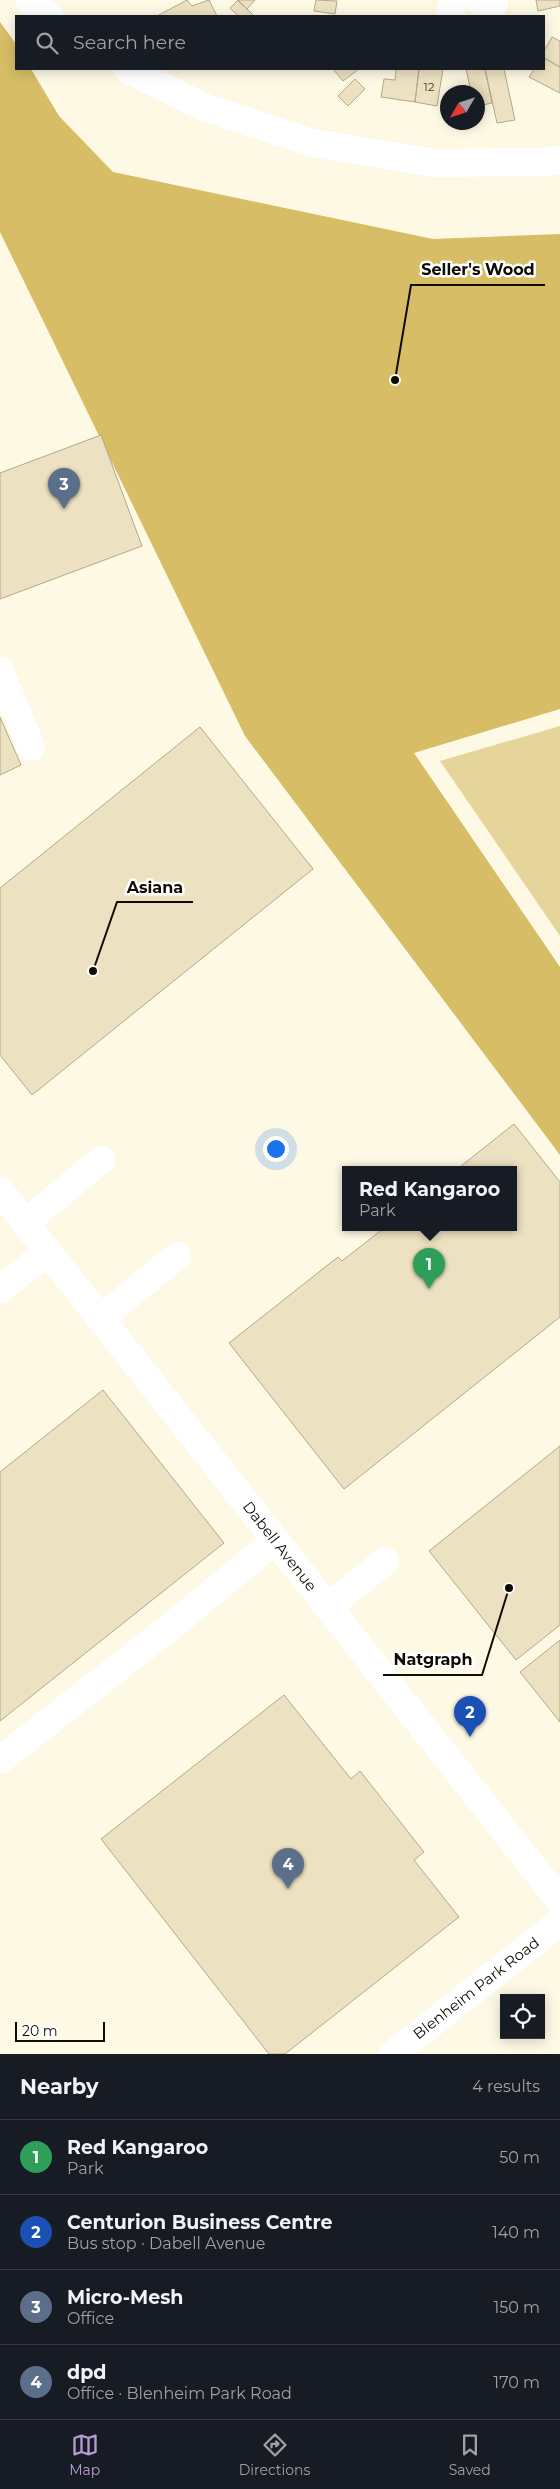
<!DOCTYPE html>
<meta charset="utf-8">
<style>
body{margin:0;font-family:Montserrat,sans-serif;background:#242831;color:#f1f3f6}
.controls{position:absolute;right:15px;bottom:15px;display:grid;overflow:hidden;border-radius:0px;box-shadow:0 2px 12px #0003}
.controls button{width:45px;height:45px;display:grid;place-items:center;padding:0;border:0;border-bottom:1px solid #363941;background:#171b24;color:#f1f3f6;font:25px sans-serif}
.compass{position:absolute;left:440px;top:85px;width:45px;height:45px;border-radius:50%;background:#171b24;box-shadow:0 2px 12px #0003;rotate:231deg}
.scale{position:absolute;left:15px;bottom:12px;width:90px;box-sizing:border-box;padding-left:5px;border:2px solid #0f0c03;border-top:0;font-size:14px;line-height:18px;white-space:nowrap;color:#0f0c03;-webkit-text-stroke:4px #fff;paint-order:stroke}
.you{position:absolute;left:275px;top:1148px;width:18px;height:18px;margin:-12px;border:4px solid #fff;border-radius:50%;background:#1a73e8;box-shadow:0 0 0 8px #1a73e833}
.badge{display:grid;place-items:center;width:32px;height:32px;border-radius:50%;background:#b79cd3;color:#fff;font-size:16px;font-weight:700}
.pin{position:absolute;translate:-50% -41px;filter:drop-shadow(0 1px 2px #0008)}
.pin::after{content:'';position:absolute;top:26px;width:18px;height:15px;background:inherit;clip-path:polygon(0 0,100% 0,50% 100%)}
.popup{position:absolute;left:342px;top:1166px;width:175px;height:65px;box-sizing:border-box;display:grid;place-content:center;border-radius:0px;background:#171b24;filter:drop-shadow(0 1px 4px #0005);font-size:16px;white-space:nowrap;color:#9ea1a6}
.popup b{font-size:19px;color:#f1f3f6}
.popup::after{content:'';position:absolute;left:50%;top:100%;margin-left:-10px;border:10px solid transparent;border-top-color:#171b24}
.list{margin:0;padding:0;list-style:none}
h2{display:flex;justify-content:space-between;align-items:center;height:65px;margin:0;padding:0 20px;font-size:21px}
h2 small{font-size:16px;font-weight:400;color:#9ea1a6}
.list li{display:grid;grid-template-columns:32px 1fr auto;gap:15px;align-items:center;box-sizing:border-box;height:75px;padding:0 20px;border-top:1px solid #363941}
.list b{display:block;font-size:19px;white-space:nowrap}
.list p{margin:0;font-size:16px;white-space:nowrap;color:#9ea1a6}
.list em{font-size:16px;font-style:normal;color:#9ea1a6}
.icon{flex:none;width:28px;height:28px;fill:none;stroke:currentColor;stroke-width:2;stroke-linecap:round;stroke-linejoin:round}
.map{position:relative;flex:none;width:560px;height:2054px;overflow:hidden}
.search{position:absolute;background:#171b24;box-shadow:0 2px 12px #0003;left:15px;right:15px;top:15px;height:55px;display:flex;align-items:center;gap:12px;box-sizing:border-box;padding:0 18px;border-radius:0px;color:#9ea1a6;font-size:19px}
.sheet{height:365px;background:#171b24}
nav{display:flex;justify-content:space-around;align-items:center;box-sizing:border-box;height:70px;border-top:1px solid #363941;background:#171b24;font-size:14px;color:#9ea1a6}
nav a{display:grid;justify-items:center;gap:2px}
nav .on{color:#b79cd3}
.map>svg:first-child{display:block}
.green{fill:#e5d59a}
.forest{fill:#d6bd66}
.building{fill:#ece2c1;stroke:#b2a989}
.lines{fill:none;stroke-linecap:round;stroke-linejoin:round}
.minor{stroke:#fff;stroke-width:28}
.labels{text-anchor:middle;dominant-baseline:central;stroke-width:5;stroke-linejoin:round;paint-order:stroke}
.number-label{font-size:12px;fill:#464232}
.street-label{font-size:15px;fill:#0f0c03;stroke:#fff}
.leader{fill:none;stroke:#0f0c03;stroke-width:2}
.callout-dot{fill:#0f0c03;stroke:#fff;stroke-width:2}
.callout-label{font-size:16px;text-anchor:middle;font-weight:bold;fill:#0f0c03;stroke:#fff;stroke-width:5;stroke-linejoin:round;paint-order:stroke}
</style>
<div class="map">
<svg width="560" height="2054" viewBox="0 0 560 2054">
<rect width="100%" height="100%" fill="#fef9e5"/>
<path class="green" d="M560,726v210l-120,-175z"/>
<path class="forest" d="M0,22l16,22v25h15l28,47 54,56 320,67 127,-5v475l-146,44 146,214v188l-315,-419 -245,-504z"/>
<path class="building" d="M187,0l5,6 17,-6 8,16h-60z
M237,0h18l-8,9z
M238,0l16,16h-16l-8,-8z
M316,0l21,1 -2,13 -21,-3z
M536,0h24v6l-22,5z
M552,37l8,4v26l-16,-9v-7z
M544,58l16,9v26l-31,-16 5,-8h10z
M333,69h26l-16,12z
M396,69h23l-4,33 -34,-5 3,-18 11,1z
M419,69h24l-6,37 -22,-4z
M466,69h19l7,34 -14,3v-14h-7z
M485,69h19l11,51 -18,3z
M355,79l10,10 -17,17 -10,-10z
M101,435l41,111 -142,53v-126z
M0,717l21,48 -21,10z
M200,727l113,142 -281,226 -32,-40v-167z
M514,1124l46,58v135l-216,172 -115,-146 109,-86 4,4 42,-33h129v-58h-57z
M103,1390l121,153 -224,178v-249z
M560,1446v179l-44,35 -87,-109z
M560,1640v82l-40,-50z
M284,1695l67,84 9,-8 64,81 -10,8 45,57 -174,137h-16l-168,-215z"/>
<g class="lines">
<path class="minor" d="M29,0l21,16
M478,0l16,3
M450,16l3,-16
M127,69l79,39 106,35 122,20 109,-1 17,-2
M0,671l31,76
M0,1191l560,710
M25,1223l76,-63
M0,1289l48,-37
M101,1318l76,-62
M328,1607l57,-46
M0,1760l169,-132 107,-88
M393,2054l167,-132"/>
</g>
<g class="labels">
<g class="number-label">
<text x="429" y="86">12</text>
</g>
<g class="street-label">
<text transform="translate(280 1546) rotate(52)">Dabell Avenue</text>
<text transform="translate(476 1988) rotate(-38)">Blenheim Park Road</text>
</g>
</g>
<path class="leader" d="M395 380L411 285H545M93 971L117 902H193M509 1588L482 1675H383"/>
<g class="callout-dot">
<circle cx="395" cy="380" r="5"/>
<circle cx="93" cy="971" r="5"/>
<circle cx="509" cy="1588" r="5"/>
</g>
<g class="callout-label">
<text x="478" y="275">Seller's Wood</text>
<text x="155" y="893">Asiana</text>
<text x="433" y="1665">Natgraph</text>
</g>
</svg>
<div class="controls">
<button><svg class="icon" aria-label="locate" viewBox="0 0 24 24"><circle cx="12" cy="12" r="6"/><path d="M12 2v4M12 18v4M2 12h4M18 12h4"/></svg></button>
</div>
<svg class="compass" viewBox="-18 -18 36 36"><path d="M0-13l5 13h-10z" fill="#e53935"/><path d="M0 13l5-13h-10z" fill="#9ea1a6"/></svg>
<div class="scale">20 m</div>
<div class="you"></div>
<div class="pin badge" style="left:429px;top:1289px;background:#2e9e5b">1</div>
<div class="popup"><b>Red Kangaroo</b>Park</div>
<div class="pin badge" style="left:470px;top:1737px;background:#1a4fb4">2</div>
<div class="pin badge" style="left:64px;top:509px;background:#5c6f8a">3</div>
<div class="pin badge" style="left:288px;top:1889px;background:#5c6f8a">4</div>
<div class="search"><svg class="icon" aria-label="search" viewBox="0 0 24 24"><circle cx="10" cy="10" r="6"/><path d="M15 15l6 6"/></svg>Search here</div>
</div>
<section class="sheet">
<h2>Nearby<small>4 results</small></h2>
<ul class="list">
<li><span class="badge" style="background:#2e9e5b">1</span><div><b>Red Kangaroo</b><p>Park</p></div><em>50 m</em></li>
<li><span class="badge" style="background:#1a4fb4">2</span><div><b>Centurion Business Centre</b><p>Bus stop · Dabell Avenue</p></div><em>140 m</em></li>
<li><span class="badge" style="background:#5c6f8a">3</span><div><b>Micro-Mesh</b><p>Office</p></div><em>150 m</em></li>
<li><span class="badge" style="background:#5c6f8a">4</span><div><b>dpd</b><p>Office · Blenheim Park Road</p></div><em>170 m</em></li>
</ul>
</section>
<nav>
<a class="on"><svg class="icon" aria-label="map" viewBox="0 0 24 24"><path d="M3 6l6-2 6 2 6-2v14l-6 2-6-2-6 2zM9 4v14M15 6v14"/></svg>Map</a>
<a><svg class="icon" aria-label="directions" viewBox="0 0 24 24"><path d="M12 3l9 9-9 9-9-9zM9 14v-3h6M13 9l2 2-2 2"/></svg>Directions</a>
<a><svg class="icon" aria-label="saved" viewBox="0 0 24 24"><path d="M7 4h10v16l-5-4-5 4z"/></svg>Saved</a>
</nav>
